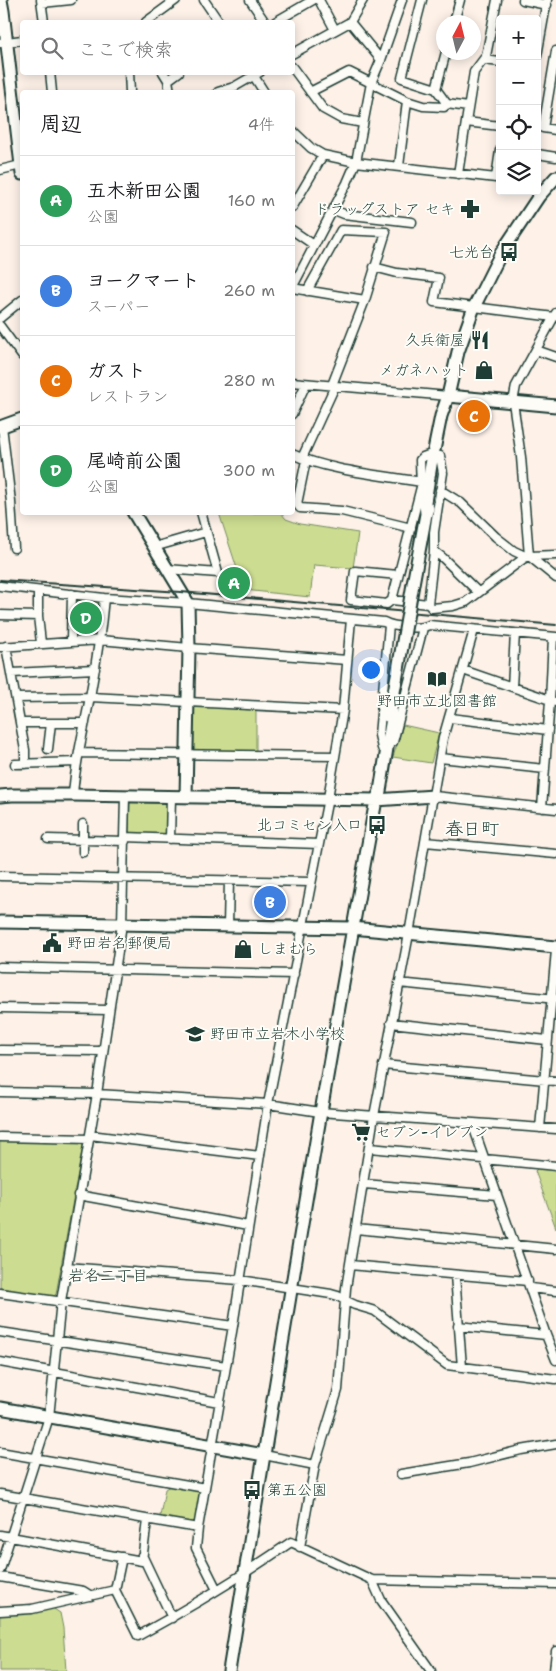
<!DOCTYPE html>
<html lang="ja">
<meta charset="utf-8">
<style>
body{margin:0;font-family:"Shantell Sans","Klee One",sans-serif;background:#f6f6f6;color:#202124}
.controls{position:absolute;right:15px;top:15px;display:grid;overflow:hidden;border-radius:5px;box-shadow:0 2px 12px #0003}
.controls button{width:45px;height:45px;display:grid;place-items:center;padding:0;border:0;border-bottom:1px solid #e0e0e0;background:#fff;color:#202124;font:25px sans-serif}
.compass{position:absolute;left:436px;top:15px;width:45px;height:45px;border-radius:50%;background:#fff;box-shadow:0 2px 12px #0003;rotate:7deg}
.you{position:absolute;left:370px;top:669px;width:18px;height:18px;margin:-12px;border:4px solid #fff;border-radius:50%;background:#1a73e8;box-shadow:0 0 0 8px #1a73e833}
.badge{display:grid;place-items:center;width:32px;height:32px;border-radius:50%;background:#0f766e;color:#fff;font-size:16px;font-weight:700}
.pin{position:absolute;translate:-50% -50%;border:2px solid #fff;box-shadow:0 1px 5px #0006}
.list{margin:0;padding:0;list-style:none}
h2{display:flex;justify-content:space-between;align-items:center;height:65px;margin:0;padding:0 20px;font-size:21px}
h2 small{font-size:16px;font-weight:400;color:#757577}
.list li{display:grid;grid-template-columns:32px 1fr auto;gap:15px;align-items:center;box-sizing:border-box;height:90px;padding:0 20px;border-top:1px solid #e0e0e0}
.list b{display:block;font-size:19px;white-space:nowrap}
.list p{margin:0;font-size:16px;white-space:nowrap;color:#757577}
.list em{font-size:16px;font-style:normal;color:#757577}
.icon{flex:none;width:28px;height:28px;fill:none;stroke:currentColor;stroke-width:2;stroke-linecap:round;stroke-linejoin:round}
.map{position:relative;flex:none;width:556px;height:1671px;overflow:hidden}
.search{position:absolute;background:#fff;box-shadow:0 2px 12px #0003;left:20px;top:20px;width:275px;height:55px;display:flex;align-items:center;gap:12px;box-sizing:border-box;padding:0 18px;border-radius:5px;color:#757577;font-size:19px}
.panel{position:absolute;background:#fff;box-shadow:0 2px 12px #0003;left:20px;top:90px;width:275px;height:425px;border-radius:5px}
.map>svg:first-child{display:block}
.green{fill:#ccdc90;stroke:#768c62}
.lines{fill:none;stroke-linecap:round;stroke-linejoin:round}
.street-casing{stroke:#1f3d34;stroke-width:11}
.secondary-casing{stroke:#1f3d34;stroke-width:15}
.street{stroke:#fdfcf7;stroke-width:8}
.secondary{stroke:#fdfcf7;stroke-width:11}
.rail{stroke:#1f3d34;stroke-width:2}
.secondary-bridge-casing{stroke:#1f3d34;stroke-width:15;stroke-linecap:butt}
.secondary-bridge{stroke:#fdfcf7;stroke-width:11}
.labels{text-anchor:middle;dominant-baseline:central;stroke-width:4;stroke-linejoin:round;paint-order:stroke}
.poi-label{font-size:15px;fill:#1f3d34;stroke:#fdfcf7;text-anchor:end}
.neighbourhood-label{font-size:16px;fill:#1f3d34;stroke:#fdfcf7}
.quarter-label{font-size:18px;fill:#1f3d34;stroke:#fdfcf7}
</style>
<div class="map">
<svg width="556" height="1671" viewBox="0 0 556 1671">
<rect width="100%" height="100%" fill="#fdf1e8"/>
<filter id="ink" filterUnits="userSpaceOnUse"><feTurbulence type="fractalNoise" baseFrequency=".02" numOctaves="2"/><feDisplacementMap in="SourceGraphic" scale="10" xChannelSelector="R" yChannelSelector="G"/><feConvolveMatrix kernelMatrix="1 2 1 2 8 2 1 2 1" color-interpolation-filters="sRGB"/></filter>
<g filter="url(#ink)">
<path class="green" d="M219,513h62l5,6 14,5 58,9 -5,35 -39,-3 -4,32 -66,-7z
M74,596l27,4 -3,37 -26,1z
M191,705l65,3v44l-67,-2z
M403,725l36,8 -8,30 -38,-6z
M130,799h39l-1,37 -39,-1z
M0,1140l80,2 3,3 -27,149 -3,3 -53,-7z
M539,1167l17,2v59l-21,-57z
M170,1486l29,4 3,4 -5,29 -4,2 -30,-5 -3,-4 5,-27z
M45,1603l15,10 3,15 3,43h-66v-58l3,-6z"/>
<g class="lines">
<g class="street-casing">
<path id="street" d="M41,0l3,22
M204,0l15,22
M250,0l15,22
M319,0l16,30
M422,0l-20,78 34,11 11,15
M497,0l-11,56 -12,16 -8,50 34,4
M523,0l24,5
M42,3l29,-3
M146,22l30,-22
M275,22l38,-22
M350,22l13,-22
M454,22l6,-22
M0,43l22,-3
M556,51l-13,77 13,2
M292,54l58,-32 31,38
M537,56l10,-56
M484,60l16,2
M292,67l31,42 18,10 22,4
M50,72l2,20
M129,72l1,20
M163,72l5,8 2,12
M252,73l12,19
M168,80l11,-8
M436,89l10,-37
M218,92l16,-5 26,-15
M310,92l39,-20 58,29 16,5 21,1 3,-3 21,3
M292,130l19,18 12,7 33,7 140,16 4,-28
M537,154l19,3
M399,166l8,-65
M0,170l21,-5
M458,174l8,-52
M292,208l31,-53
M334,210l10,4 68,8
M292,230l22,15
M374,267l23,6 42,5 -5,24 120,15
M292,288l55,-105 9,-21 15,-79 10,-23 21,-60
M292,288l73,12
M307,291l34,-61 45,2 -21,68 -33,85
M556,313l-40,73 -3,16 8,55 8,99 27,22
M0,318l22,-18
M0,326l22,30
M536,350l20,7
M292,382l156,14
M292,414l14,-30
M2,426l9,76 3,46
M292,454c37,17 89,21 129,28
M302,458l33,-72
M306,460l-9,44 3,4 42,3 69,17
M440,490l21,13 35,34 18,14 13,6
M154,547l52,-15
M434,551l9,7 35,34
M167,569l51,4 -17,-61
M398,575l-43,-4 -4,29 36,4 5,-4 36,4 4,4 21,-2 13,-4 57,-43 6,-3 27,-1
M0,586l104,12 84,5 196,19c9,5 36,8 45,3l127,12
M38,591v25l3,27
M392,600l29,-113 -1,-27 3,-3 11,-4
M428,604l6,-53v-19l9,-59 -3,-17
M0,615l38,1
M71,641l1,-47
M6,646l19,104v14
M0,647l100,-7 89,8 158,12
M463,670l93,32
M12,673l83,-4
M512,687l3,-54
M16,698l74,-1 253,13
M450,718l98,12
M20,723h65
M393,742l30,-114
M382,748l-3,-13 10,-110
M48,749l3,-26
M79,753l256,3
M440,758l105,11
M15,764l62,-2
M73,795c2,-33 11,-65 17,-98 6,-33 11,-66 14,-99
M434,796l122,13
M542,808l8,-107 3,-64
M83,824v28
M125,837l194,7
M48,839l77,2
M170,839l1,-42
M425,842l131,12
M0,876l311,6
M228,926l1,-46
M0,967l294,7
M399,983l157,16
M0,1008l108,2
M391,1023l156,17
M0,1050l103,1
M383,1065l173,16
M0,1092l97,2 171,10 52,8 236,17
M472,1123l74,212 10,25
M540,1128l16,-178
M90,1135l170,21
M0,1137l89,2
M370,1148l186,18
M364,1184l133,11
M78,1195l170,31
M356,1229l200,20
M350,1265l178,16
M66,1267l174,13 91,14 7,2 6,4 11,5 20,6 72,54 109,14
M455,1275l7,92
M530,1288l26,3
M0,1293l233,33
M458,1326l88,9
M0,1332l226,34
M0,1362l219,40
M0,1452l205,36
M264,1455l51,10
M401,1474l68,-11 52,-13 35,-6
M0,1494l198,34
M0,1535l142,26 5,-41
M300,1547l15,-82 23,-75 8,-102 28,-172 35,-182 34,-196 31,-108
M142,1555l30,63
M122,1557l-7,33 23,46c53,-29 104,-60 153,-94l81,38 184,4
M0,1570l49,-153 12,-116 36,-207 25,-170 3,-128
M0,1577l83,14 8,5
M372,1580l9,20 50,71
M217,1590l-21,-42 2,-20 35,-202 35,-222 60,-306 15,-88 8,-91
M0,1611l32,-2 83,-19
M554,1671l2,-20"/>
</g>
<g class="secondary-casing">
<path id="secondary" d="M1,0l2,11 19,163
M448,396l108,10
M0,427l22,-8
M133,512l55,91 1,45 -3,149
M426,514l-1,-12 6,-37 10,-49 7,-20 10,-44 16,-45 27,-54 38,-57 17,-19
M413,584l13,-70 2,-6
M387,716l4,-7 11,-62
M0,796l12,-1h61l303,5 58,-4
M0,922l352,6 204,19
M0,1408l264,47
M229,1671c47,-291 94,-582 147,-871l4,-9 12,-73 -1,-9"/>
</g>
<use href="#street" class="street"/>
<use href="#secondary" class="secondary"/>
<path class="rail" d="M0,580l181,12 375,33"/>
<g class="secondary-bridge-casing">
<path id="secondary-bridge" d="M402,647l11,-63"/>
</g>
<use href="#secondary-bridge" class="secondary-bridge"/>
</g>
</g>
<defs>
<g id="pharmacy-bare" transform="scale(1.5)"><path d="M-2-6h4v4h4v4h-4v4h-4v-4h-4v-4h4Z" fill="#1f3d34" stroke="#fdfcf7" stroke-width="2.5" paint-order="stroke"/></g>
<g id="bus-bare" transform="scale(1.5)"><path d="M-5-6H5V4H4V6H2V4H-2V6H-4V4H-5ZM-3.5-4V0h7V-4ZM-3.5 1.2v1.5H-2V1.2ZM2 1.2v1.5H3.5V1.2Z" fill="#1f3d34" stroke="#fdfcf7" stroke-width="2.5" paint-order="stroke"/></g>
<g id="restaurant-bare" transform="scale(1.5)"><path d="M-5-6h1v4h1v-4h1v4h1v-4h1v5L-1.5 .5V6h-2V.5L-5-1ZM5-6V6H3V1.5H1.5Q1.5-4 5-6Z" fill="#1f3d34" stroke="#fdfcf7" stroke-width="2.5" paint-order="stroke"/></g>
<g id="shop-bare" transform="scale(1.5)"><path d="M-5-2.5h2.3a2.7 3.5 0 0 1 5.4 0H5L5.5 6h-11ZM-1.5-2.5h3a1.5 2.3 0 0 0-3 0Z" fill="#1f3d34" stroke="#fdfcf7" stroke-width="2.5" paint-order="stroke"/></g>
<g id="library-bare" transform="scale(1.5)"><path d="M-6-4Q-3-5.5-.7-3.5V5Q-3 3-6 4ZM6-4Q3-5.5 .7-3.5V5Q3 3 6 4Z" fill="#1f3d34" stroke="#fdfcf7" stroke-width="2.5" paint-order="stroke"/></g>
<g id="civic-bare" transform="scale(1.5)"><path d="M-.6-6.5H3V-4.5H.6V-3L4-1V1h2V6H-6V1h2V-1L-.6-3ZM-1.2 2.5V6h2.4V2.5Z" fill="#1f3d34" stroke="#fdfcf7" stroke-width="2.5" paint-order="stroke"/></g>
<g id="school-bare" transform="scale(1.5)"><path d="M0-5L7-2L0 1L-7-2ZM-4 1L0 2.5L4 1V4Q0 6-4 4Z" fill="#1f3d34" stroke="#fdfcf7" stroke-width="2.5" paint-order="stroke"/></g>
<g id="supermarket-bare" transform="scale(1.5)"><path d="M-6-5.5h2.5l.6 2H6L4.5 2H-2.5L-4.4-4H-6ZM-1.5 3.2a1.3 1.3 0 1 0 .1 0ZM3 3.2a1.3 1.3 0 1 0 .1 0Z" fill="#1f3d34" stroke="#fdfcf7" stroke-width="2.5" paint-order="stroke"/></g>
</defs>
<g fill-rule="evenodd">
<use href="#pharmacy-bare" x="470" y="209"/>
<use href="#bus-bare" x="509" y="252"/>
<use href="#restaurant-bare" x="480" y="340"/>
<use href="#shop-bare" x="484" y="370"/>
<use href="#library-bare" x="437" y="679"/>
<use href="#bus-bare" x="377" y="825"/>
<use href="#civic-bare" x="52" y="943"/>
<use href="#shop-bare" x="243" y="949"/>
<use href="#school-bare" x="195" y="1034"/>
<use href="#supermarket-bare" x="361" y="1132"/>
<use href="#bus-bare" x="252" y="1490"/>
</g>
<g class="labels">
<g class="poi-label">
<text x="455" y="209">ドラッグストア セキ</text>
<text x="494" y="252">七光台</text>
<text x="465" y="340">久兵衛屋</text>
<text x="469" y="370">メガネハット</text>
<text x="437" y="701" text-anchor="middle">野田市立北図書館</text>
<text x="362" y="825">北コミセン入口</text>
<text x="67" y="943" text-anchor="start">野田岩名郵便局</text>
<text x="258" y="949" text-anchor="start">しまむら</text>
<text x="210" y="1034" text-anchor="start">野田市立岩木小学校</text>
<text x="376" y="1132" text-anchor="start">セブン-イレブン</text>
<text x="267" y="1490" text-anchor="start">第五公園</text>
</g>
<g class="neighbourhood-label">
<text x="108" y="1275">岩名二丁目</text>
</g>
<g class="quarter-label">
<text x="472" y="829">春日町</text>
</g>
</g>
</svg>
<div class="controls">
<button>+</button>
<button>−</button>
<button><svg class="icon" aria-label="locate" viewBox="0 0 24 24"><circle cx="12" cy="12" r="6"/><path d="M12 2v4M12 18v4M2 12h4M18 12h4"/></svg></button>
<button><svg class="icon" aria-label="layers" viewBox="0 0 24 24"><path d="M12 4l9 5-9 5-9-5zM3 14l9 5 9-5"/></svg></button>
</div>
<svg class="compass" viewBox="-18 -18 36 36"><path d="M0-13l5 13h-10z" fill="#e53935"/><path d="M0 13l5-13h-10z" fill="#757577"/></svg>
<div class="you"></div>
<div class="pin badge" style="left:234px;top:583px;background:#2e9e5b">A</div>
<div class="pin badge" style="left:270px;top:902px;background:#3f7fe0">B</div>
<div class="pin badge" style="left:474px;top:416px;background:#e8710a">C</div>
<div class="pin badge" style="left:86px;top:618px;background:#2e9e5b">D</div>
<div class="search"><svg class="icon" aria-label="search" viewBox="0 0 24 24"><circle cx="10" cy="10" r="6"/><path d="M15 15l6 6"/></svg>ここで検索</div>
<section class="panel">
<h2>周辺<small>4件</small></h2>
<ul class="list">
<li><span class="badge" style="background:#2e9e5b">A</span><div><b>五木新田公園</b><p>公園</p></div><em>160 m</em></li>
<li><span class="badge" style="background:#3f7fe0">B</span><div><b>ヨークマート</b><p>スーパー</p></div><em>260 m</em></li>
<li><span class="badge" style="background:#e8710a">C</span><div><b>ガスト</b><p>レストラン</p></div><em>280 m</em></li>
<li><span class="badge" style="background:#2e9e5b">D</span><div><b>尾崎前公園</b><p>公園</p></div><em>300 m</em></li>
</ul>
</section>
</div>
